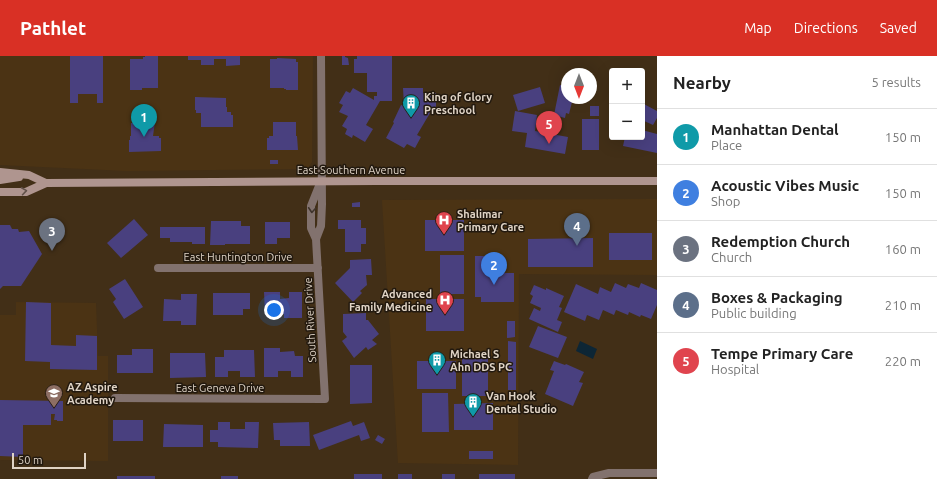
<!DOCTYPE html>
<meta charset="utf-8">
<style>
body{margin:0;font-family:Ubuntu,sans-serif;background:#f2f2f2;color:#222}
.controls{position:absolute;right:12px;top:12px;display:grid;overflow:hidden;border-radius:4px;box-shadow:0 4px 16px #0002}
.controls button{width:36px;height:36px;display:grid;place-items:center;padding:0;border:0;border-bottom:1px solid #e0e0e0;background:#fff;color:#222;font:20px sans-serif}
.compass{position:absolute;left:561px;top:12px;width:36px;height:36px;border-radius:50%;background:#fff;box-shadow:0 4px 16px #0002;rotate:180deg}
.scale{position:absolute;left:12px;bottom:10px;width:74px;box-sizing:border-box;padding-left:4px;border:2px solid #dfd3c5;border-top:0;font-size:11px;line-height:14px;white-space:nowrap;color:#dfd3c5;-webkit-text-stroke:3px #22190f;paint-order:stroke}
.you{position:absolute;left:274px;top:254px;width:14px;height:14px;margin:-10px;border:3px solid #fff;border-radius:50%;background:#1a73e8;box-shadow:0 0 0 6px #1a73e833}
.badge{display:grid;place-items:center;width:26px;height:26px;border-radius:50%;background:#d93025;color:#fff;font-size:13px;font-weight:700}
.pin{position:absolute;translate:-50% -33px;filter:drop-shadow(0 1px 2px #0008)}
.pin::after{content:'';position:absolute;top:21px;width:14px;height:12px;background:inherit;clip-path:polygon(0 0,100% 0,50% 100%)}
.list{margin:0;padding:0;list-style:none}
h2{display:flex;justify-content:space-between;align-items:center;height:52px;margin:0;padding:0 16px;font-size:17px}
h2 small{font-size:13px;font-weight:400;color:#767676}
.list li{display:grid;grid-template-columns:26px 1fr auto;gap:12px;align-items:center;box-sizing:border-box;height:56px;padding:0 16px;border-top:1px solid #e0e0e0}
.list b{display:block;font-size:15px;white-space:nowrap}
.list p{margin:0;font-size:13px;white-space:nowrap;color:#767676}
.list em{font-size:13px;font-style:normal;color:#767676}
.map{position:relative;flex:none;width:657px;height:423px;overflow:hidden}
header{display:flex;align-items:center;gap:24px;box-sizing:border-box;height:56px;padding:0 20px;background:#d93025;color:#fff}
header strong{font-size:19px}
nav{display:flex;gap:22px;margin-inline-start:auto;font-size:14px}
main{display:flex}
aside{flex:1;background:#fff}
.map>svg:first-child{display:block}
.built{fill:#4b3314}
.water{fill:#0d2635}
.building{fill:#49407f}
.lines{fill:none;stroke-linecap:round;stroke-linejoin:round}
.street{stroke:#82726e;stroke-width:8}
.secondary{stroke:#af958f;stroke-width:8}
.oneway{stroke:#615149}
.oneway2{stroke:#3f342c}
.labels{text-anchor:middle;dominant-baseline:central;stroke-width:3;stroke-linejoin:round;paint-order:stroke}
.poi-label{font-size:11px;font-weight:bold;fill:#dfd3c5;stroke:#22190f;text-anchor:start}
.street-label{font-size:11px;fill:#dfd3c5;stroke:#22190f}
</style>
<header>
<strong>Pathlet</strong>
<nav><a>Map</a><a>Directions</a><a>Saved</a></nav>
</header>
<main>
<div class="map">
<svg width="657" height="423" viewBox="0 0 657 423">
<rect width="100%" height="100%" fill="#422f17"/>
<path class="built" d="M0,0h313l-1,106 -4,6 -3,1 -178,2 -127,-6z
M657,143v76l-138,-1 -1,191 -120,-2 -16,-263z
M16,246l80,1 2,53h10v105l-108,-1v-145h16z"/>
<path class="water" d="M580,285l17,8 -4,10 -17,-8z"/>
<path class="building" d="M70,0h33v47h-6v-9h-19v9h-8z
M145,0h13v32h-16v2h-12v-31h13v-2h2z
M188,0h52v9l-14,1v-7h-12v6h-13v-5h-13z
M342,0h3v1l3,1 1,7h-7z
M357,0h35v45h-12l-14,24 7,4 -8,13 -12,-7 -1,3 -7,-4 2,-5 -5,-3 6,-10 -9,-4 4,-7 -4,-2 7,-12 4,2 3,-5 21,12v-4h3v-4h-10v-19h-13v-14h3z
M277,2l19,1v3h2v28h-12v-1h-2v-1h-14v-29h7z
M560,29l7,2v11h6l-4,16 -3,-1 -1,5 -11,-3z
M540,31l5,16 -27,8 -5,-16z
M403,32h20v5h13v14h-6v6l-13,22 4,2 -6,11 -8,-4 -3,4 -18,-10 8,-15 -1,-1 8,-17 3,1z
M195,41l31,1v9h1v5h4v3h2v12h-32v-14h-5v-3h-1z
M642,47l15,8v7l-4,7 -11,-5z
M590,50h9v10h-9z
M515,55l22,4 -2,16 33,6 -3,17 -40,-7 2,-14 -15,-2z
M582,63h17v31h-17z
M155,66l-2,14h6v2h2v13l-32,1v-12h1v-4h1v-13z
M273,66h23v14h1l1,14h-31v-12h2v-2h4z
M642,74l15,4v19l-34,-7 2,-9h17z
M270,104h8v4h-8z
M360,146v5h-8v-4z
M134,163l14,16 -27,23 -14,-15z
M338,164h23v8h5v16h-5v8h-16v-23h-7z
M425,164h39v31h-39z
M211,165h30v5h9v18h-25v1h-15z
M265,166h25v16h-13v6h-12z
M0,169h10l2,4h6l1,3 10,-1 13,23 -21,32h-18l-3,3z
M160,171h45v17h-13v-2h-22v-4h-10z
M609,177h43v27h-43z
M593,182v29h-65v-28z
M440,199h24v39h-24z
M475,200h9v17h30v29h-33v-5h-6z
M371,203l1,16h-6l1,10 -7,6 2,2 -9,9 -18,-19 15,-15v-8z
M125,223l18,28 -19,12 -11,-17 3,-3 -7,-10z
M615,227l11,5 2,-4 11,4 2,-5 16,7v15l-6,14 -10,-4 -1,2 -11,-5 -1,3 -12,-5 -2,5 -11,-5 -4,10 -12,-5 -2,6 -21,-9 12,-28 22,10 2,-7 11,5z
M534,229l12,5v-2l18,8 -5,11 3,1 -5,12 5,2 -4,10 -29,-13 5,-11 6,3 1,-3 -11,-5 3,-7 -3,-2z
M264,236h16v7l9,-1v-6h13v26h-18v-4h-19z
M213,237h37v16h-7v6h-30z
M181,238h16l-1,31h-15v-4h-18l1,-22 17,1z
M426,243h38v32h-38z
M26,246l25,1v42l25,1v-11l21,1v34l-47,-1v-7l-25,-1z
M366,257v7h2l11,14 -7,6 5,4 -9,6 -2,-3 -12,11 -12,-17 5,-4 -4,-5v-18z
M507,265h8v16l-8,1z
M538,270l29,11 -9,21 -29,-11z
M508,285l8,1v48h-8z
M264,292h16v4l14,-1 1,5h8v21h-12v-6h-13v6h-14z
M132,293h21v24h-36v-18h15z
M224,294h30l1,27h-15v-6h-12v6h-13v-20h9z
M170,297h35l1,24 -36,1z
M488,300v40h-26v-39z
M417,305h39v28h-39z
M554,305l11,4 1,-1 18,8 -5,10 4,1 -10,23 -28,-12 9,-23 -4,-1z
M350,309h22v38l-22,1z
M422,337h26l1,39h-27z
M0,344l63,1v20h-6v-1h-3l1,-6h-4v11h-28v32l-23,-1z
M493,347v27h-39v-26z
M113,364h30v21h-30z
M351,365l2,5 11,-4 6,16 -9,3 -2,-6 -40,15 -6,-15z
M218,366h12v7h15v-7h14l-1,26 -40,-1v-5h-8v-12h8z
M309,366l1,24h-30v-6h-6l-1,-17z
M164,368l39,1v22h-40z
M378,379l7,4 -3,5 -7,-4z
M469,395h24v8h-24z
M354,418h28v5h-28z
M398,418h14v5h-14z
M442,418h13v5h-13z
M479,418h36v5h-36z
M117,420h38v3h-38z
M221,420h17v3h-17z"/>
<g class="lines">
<path class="street" d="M316,183l5,-13 1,-22 -1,-148
M158,212h160
M115,342l210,1 -9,-160 -5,-11v-22l10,-25
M592,423l1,-2 16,-4h48"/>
<path class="secondary" d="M0,116l29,3 17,8
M0,124l19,-3
M0,136h26l20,-9 330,-2h281"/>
</g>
<defs><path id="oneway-chevron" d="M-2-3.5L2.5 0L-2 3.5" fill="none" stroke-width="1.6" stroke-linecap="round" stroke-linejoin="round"/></defs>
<use class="oneway" href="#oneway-chevron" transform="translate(24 135) rotate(-8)"/>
<use class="oneway2" href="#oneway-chevron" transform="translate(312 154) rotate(94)"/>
<defs>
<g id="building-pin" transform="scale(0.9)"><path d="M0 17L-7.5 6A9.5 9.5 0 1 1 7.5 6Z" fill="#0f9aa8" stroke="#22190f"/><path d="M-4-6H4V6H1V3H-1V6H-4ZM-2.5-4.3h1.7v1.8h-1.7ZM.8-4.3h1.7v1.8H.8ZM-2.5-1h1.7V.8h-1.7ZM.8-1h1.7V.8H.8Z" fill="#fff"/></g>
<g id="hospital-pin" transform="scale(0.9)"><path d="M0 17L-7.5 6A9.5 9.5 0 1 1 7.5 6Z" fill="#e0444e" stroke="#22190f"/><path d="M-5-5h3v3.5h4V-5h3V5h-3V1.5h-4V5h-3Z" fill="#fff"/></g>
<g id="school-pin" transform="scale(0.9)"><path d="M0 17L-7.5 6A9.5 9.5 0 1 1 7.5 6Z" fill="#8d6e63" stroke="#22190f"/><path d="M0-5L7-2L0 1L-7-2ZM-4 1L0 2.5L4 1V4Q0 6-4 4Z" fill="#fff"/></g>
</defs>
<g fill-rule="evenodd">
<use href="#building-pin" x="411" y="47"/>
<use href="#hospital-pin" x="444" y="164"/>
<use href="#hospital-pin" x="445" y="244"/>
<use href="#building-pin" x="437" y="304"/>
<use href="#school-pin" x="54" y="337"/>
<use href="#building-pin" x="473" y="346"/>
</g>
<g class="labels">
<g class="poi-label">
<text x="424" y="41">King of Glory<tspan x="424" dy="13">Preschool</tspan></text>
<text x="457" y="158">Shalimar<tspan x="457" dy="13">Primary Care</tspan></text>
<text x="432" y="238" text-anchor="end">Advanced<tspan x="432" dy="13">Family Medicine</tspan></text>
<text x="450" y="298">Michael S<tspan x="450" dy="13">Ahn DDS PC</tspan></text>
<text x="67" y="331">AZ Aspire<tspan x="67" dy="13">Academy</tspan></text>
<text x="486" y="340">Van Hook<tspan x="486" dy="13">Dental Studio</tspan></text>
</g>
<g class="street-label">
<text x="351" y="114">East Southern Avenue</text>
<text x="238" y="201">East Huntington Drive</text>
<text transform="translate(310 264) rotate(-93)">South River Drive</text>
<text x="220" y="332">East Geneva Drive</text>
</g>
</g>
</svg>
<div class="controls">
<button>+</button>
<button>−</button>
</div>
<svg class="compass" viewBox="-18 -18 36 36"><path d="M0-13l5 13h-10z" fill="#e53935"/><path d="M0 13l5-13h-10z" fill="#767676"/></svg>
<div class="scale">50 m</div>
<div class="you"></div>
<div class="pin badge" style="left:144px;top:81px;background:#0f9aa8">1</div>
<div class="pin badge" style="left:494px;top:229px;background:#3f7fe0">2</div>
<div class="pin badge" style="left:52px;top:195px;background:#6b7280">3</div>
<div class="pin badge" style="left:577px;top:190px;background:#5c6f8a">4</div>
<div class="pin badge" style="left:549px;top:88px;background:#e0444e">5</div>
</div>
<aside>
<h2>Nearby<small>5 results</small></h2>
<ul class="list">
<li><span class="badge" style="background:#0f9aa8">1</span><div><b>Manhattan Dental</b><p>Place</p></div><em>150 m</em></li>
<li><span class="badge" style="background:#3f7fe0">2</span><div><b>Acoustic Vibes Music</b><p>Shop</p></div><em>150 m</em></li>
<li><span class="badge" style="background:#6b7280">3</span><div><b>Redemption Church</b><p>Church</p></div><em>160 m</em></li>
<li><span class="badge" style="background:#5c6f8a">4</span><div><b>Boxes &amp; Packaging</b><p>Public building</p></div><em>210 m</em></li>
<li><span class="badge" style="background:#e0444e">5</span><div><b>Tempe Primary Care</b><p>Hospital</p></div><em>220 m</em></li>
</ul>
</aside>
</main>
